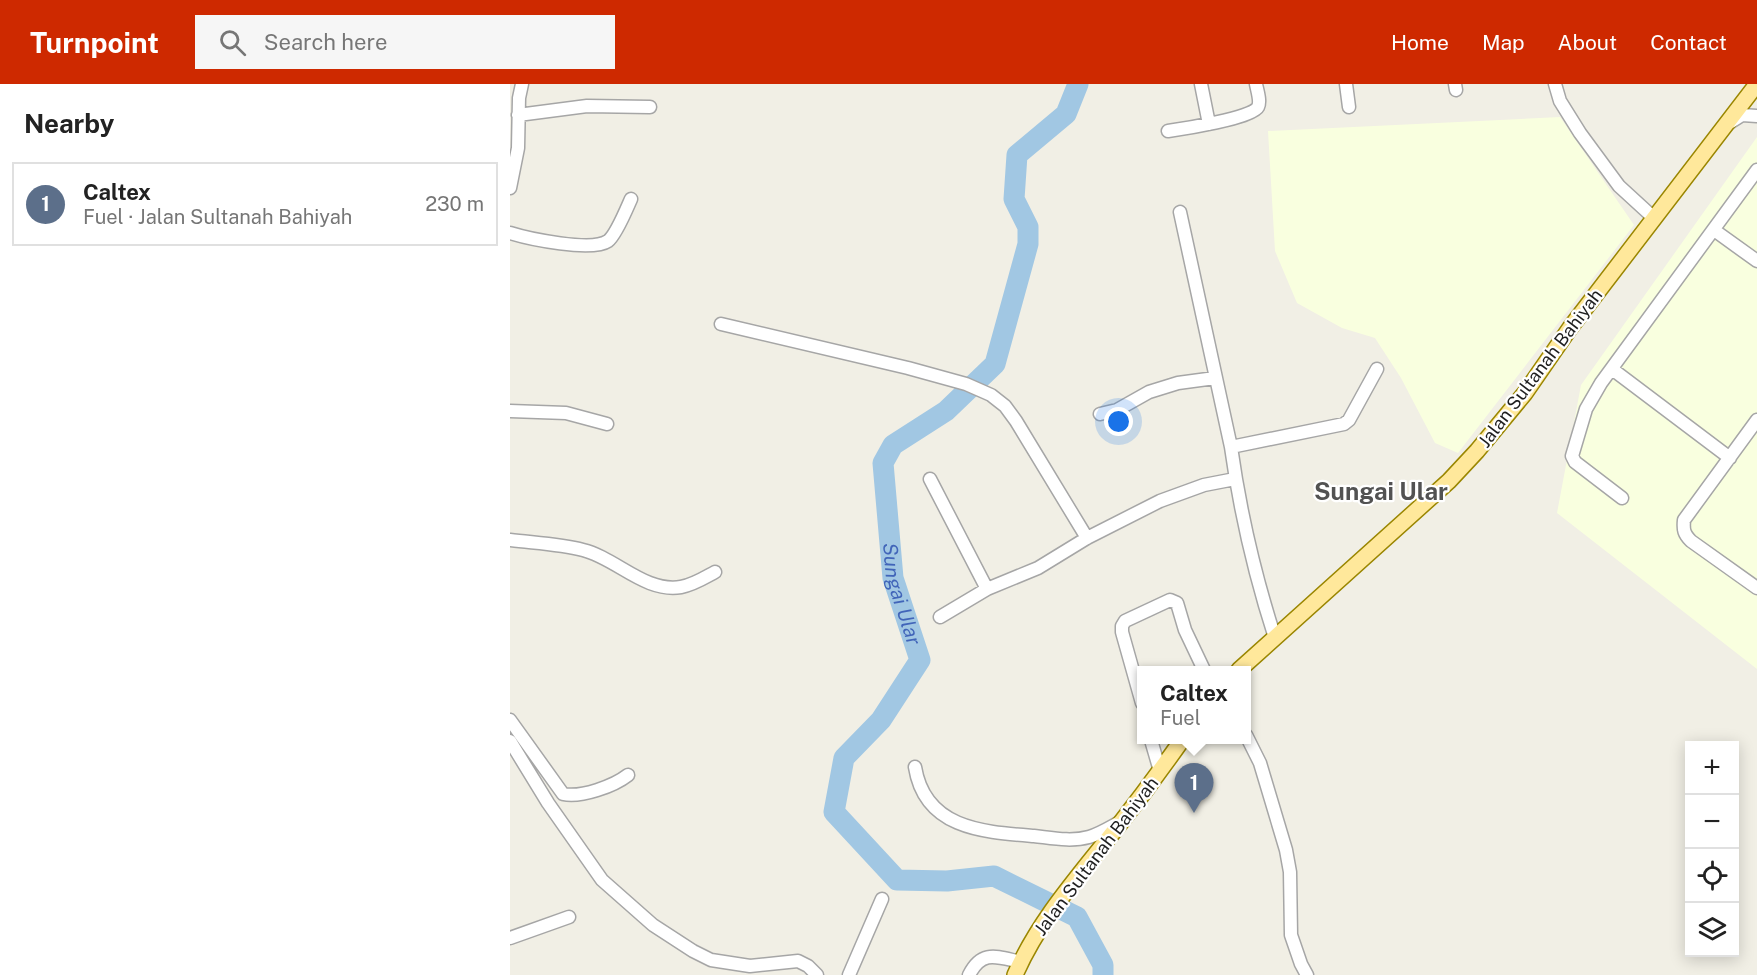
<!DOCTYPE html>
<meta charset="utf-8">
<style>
body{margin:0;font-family:"Public Sans",sans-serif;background:#f6f6f6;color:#222}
.controls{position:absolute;right:18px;bottom:18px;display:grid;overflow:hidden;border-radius:0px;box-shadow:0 3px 15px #0003}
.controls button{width:54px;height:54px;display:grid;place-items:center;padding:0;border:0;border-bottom:2px solid #e0e0e0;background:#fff;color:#222;font:30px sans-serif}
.you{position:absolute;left:609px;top:338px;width:21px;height:21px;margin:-15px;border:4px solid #fff;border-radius:50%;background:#1a73e8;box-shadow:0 0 0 9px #1a73e833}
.badge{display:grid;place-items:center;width:39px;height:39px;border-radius:50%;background:#ce2900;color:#fff;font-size:20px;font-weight:700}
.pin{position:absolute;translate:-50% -50px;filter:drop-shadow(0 2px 3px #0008)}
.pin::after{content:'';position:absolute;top:32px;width:21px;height:18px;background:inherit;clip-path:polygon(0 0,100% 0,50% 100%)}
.popup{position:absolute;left:627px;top:582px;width:114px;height:78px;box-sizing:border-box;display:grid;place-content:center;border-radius:0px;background:#fff;filter:drop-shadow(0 2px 4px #0005);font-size:20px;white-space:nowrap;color:#767676}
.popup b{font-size:22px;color:#222}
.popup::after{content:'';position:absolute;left:50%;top:100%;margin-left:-12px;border:12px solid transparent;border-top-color:#fff}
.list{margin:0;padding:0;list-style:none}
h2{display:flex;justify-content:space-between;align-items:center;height:78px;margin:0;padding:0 24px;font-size:26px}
h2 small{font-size:20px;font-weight:400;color:#767676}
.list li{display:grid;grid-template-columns:39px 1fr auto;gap:18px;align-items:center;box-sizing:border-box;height:84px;margin:0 12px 12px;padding:0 12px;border:2px solid #e0e0e0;border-radius:0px}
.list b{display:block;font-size:22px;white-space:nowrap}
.list p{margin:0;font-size:20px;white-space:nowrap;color:#767676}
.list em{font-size:20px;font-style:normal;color:#767676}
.icon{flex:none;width:33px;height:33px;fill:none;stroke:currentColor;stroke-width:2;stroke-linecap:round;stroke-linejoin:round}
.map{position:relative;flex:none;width:1247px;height:891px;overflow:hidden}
header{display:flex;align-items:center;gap:36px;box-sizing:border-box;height:84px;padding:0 30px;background:#ce2900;color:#fff}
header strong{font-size:28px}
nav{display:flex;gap:33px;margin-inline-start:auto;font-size:21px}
.search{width:420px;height:54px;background:#f6f6f6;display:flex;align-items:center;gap:15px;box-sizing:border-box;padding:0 21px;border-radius:0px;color:#767676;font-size:22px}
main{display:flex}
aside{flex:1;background:#fff}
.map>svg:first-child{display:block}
.education{fill:#f9ffdf}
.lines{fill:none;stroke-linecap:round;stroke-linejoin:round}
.river{stroke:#a1c7e3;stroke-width:21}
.minor-casing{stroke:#a6a6a6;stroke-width:15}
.major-casing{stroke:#9a8600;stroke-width:18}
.minor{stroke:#fff;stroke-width:12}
.major{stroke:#ffe89b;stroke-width:15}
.labels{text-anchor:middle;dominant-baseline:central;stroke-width:4.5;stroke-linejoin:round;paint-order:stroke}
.street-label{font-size:18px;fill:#1f1f1f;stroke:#fff}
.water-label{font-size:20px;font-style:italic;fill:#4165b9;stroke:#fff}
.district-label{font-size:24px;font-weight:bold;fill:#525252;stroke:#fff}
</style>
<header>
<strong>Turnpoint</strong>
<div class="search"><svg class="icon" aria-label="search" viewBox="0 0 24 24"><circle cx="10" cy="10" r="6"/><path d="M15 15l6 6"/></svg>Search here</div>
<nav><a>Home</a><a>Map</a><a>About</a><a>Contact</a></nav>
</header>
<main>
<aside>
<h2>Nearby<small></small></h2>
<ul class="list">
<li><span class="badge" style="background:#5c6f8a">1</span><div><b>Caltex</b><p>Fuel · Jalan Sultanah Bahiyah</p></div><em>230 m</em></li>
</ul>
</aside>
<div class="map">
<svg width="1247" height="891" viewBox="0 0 1247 891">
<rect width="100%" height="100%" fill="#f1efe5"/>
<path class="education" d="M1050,33l74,108 -176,228 -23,-10 -34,-65 -26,-40 -33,-10 -45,-25 -22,-52 -7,-120z
M1247,53v532l-200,-156 24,-128z"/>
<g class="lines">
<path class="river" id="s1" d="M568,0l-12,30 -49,41 -3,44 14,28v17l-33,120 -49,47 -53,34 -10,18 10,115 27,82 -39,60 -37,38 -10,54 63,68 50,1 47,-5 83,41 26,48v10"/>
<g class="minor-casing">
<path id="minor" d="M691,0l8,40
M836,0l3,23
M945,0l1,6
M1045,0l5,17 20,32 39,53 36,33
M8,31l69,-9 63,1
M1221,38l11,-7 15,1
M658,47c14,-2 85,-13 90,-24 3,-6 -1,-17 -2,-23
M0,104l8,-40 1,-50 3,-14
M670,128l51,235c9,64 24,129 44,191
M1204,146l43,31
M0,149c19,6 82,19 98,8 8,-6 19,-33 23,-42
M211,240l187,44 58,16 25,11 14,11 11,15 71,117
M1102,285l118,89
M0,327l56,2 41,11
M590,330l17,-4 32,-18 29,-9 37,-5
M1247,336l-73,100c-1,10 0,14 7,21l66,47
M721,363l113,-23 5,-4 28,-51
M420,395l57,110
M1112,414l-47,-36 -3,-6 14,-47 15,-26 156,-213
M0,456c24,3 50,4 73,10 33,8 62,43 98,37 12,-2 23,-9 34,-15
M430,533l47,-28 51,-21 49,-30 73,-37 44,-16 31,-6
M632,619l-20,-71v-6l3,-5 45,-21 7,3 8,27 19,40
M0,636l53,74c18,4 51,-8 65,-19
M736,651l14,28 26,87 4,22 1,63 10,29 6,11
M641,656l9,31
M0,657l38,62 54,77 51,45 40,26 18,9 39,6 48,-5 10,5 9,9
M405,683c10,62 68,65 119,69 18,2 37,6 55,1 10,-3 20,-9 29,-14
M0,854l59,-21
M339,891l33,-76
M459,891c13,-26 28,-18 52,-13"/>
</g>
<g class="major-casing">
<path id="major" d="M729,586l210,-189 28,-30 48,-58 45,-65 187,-244
M505,891c25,-58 69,-105 107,-154 21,-27 41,-54 60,-81"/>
</g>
<use href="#minor" class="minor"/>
<use href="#major" class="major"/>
</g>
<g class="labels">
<g class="street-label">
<text transform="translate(1030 284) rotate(-53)">Jalan Sultanah Bahiyah</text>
<text transform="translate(586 772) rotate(-53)">Jalan Sultanah Bahiyah</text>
</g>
<g class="water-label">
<text stroke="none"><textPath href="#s1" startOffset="597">Sungai Ular</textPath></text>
</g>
<g class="district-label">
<text x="871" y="407">Sungai Ular</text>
</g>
</g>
</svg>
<div class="controls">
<button>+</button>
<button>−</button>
<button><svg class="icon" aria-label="locate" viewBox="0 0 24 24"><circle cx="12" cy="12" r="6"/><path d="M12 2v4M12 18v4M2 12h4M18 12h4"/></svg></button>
<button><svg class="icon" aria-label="layers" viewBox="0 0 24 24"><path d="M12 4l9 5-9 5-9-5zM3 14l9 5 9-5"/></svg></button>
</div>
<div class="you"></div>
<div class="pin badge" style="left:684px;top:729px;background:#5c6f8a">1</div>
<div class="popup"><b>Caltex</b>Fuel</div>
</div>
</main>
